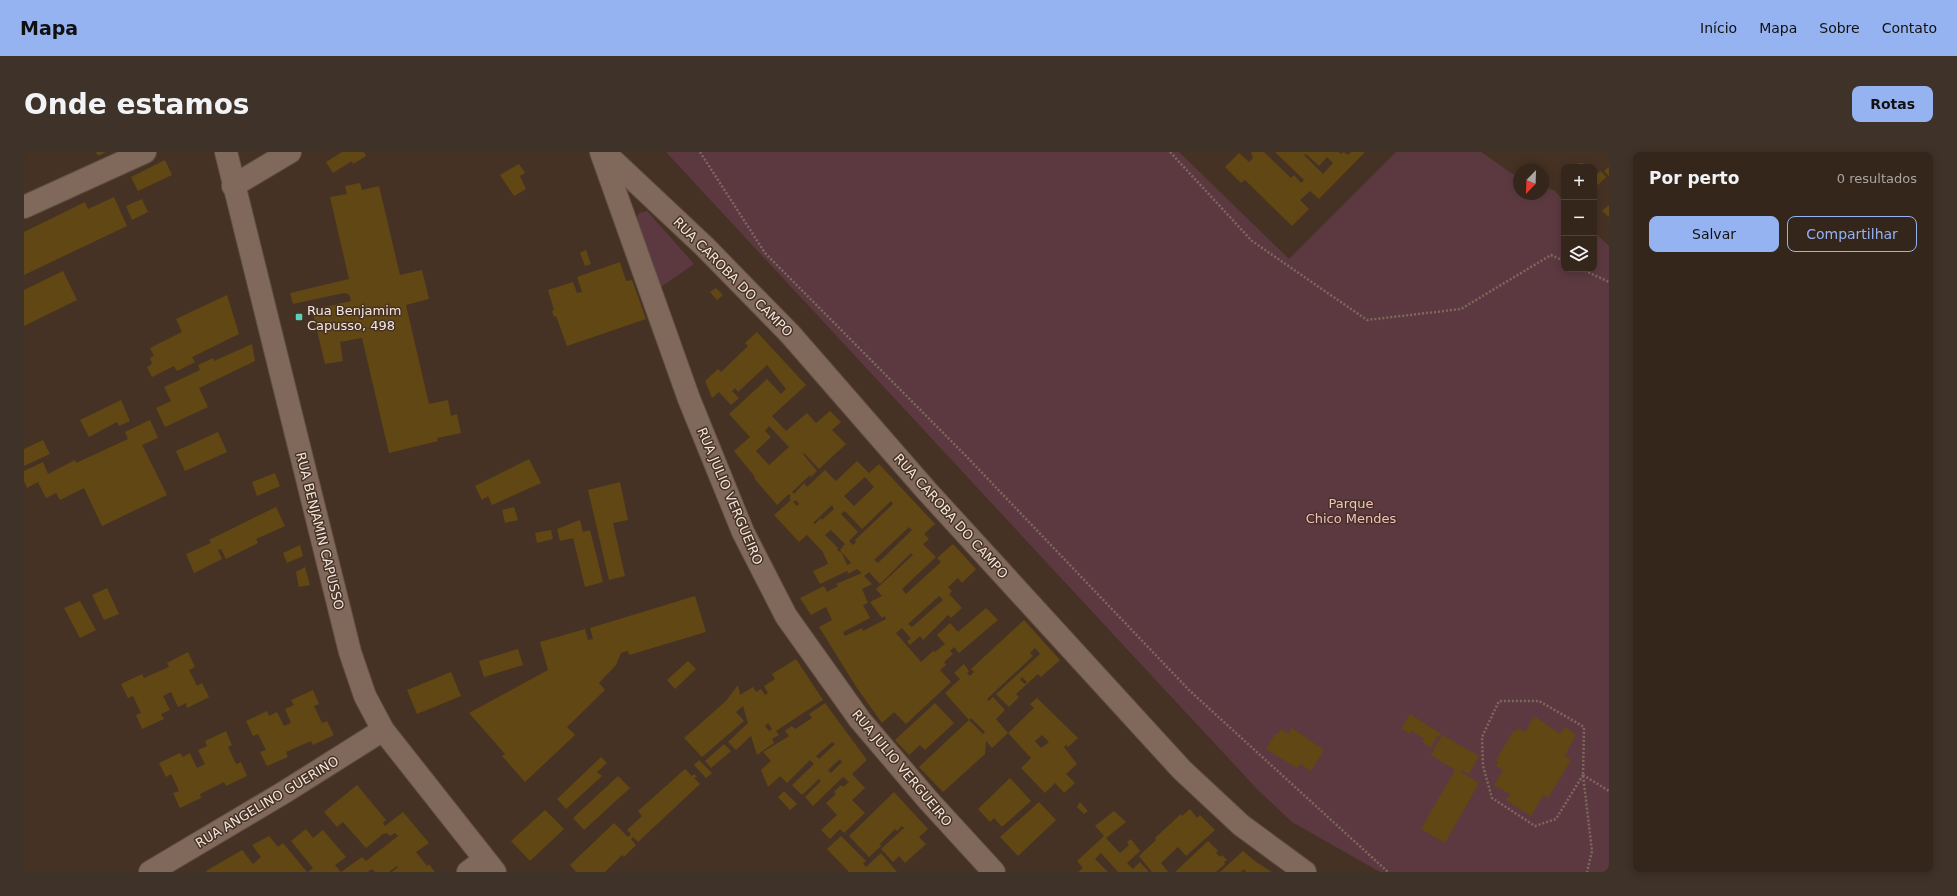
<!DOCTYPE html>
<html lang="pt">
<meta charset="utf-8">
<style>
body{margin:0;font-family:"DejaVu Sans",sans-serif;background:#3f3228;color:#f1f3f6}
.controls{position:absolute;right:12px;top:12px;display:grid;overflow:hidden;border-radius:8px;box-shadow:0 2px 10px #0003}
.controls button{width:36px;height:36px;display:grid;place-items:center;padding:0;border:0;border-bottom:1px solid #4e433a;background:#34261b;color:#f1f3f6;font:20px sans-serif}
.compass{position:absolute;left:1489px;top:12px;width:36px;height:36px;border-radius:50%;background:#34261b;box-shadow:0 2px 10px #0003;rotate:203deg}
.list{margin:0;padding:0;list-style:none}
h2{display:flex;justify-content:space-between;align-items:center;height:52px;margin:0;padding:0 16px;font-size:17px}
h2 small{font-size:13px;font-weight:400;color:#a9a5a3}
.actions{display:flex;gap:8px;padding:12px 16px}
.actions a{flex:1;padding:9px 0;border:1px solid #95b2f1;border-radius:8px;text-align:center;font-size:14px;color:#95b2f1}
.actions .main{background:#95b2f1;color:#111}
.icon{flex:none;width:22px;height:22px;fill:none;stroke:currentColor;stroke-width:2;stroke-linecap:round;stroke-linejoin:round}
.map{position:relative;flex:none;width:1585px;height:720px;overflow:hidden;border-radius:8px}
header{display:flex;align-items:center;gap:24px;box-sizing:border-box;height:56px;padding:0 20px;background:#95b2f1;color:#111}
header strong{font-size:19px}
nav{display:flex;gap:22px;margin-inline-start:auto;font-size:14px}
.intro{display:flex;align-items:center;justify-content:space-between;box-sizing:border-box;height:96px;padding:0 24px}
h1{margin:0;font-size:28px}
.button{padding:10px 18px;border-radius:8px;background:#95b2f1;color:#111;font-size:14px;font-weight:700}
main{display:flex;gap:24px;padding:0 24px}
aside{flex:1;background:#34261b;border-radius:8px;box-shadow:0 2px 10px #0003}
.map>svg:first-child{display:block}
.green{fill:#5c3940}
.building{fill:#614713;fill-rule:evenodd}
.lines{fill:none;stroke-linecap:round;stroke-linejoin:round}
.minor-casing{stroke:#604e43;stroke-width:24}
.path{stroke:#7c695d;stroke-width:2.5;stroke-dasharray:2 2;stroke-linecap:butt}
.minor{stroke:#80695a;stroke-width:22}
.poi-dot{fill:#5eceb7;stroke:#463224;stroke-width:1.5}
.labels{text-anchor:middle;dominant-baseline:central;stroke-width:3;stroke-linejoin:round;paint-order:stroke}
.street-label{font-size:13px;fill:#f4e6de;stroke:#463224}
.poi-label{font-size:13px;fill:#f4e6de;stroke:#463224;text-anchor:start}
.park-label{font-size:13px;fill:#f4bec7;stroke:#463224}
</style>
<header>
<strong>Mapa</strong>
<nav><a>Início</a><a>Mapa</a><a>Sobre</a><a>Contato</a></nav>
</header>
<div class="intro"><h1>Onde estamos</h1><a class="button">Rotas</a></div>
<main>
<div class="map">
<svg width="1585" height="720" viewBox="0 0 1585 720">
<rect width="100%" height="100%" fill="#463224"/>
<path class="green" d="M642,0h513l110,107 107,-107h85l30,21 8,3v18h24v-8l12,5 9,10v68h30v-37l15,14v626h-229l-88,-50 -33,-31 -69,-74z
M623,59l47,53 -36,25 -22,-69 3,-7z"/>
<path class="building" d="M72,0h10l-8,4z
M318,0h22l2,4 -13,8 -1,-3 -19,12 -7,-11z
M1227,0h13l27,26 3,-3 7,8 3,-3 -29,-28h64l1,2 4,-2 4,3 3,-3h14l-46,47 -9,-8 -10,9 9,9 -17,17 -47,-46 -4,3 -16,-16 14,-14 10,9 4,-4zM1282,2l13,12 8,-9 6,6 -10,11 -19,-19z
M141,8l7,15 -34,16 -7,-14z
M1554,11h5l4,4h-13z
M495,12l6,9 -5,3 6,13 -12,7 -14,-21z
M1585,15v9l-5,-5z
M1570,18l3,4 4,-3 5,6 -8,8 -4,-4z
M336,31l2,7 17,-4 21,89 22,-5 7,29 -23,6 23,99 19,-4 3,16 6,-2 4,19 -24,5 1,3 -49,12 -27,-115 -22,4 3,19 -18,3 -5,-21 -8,-33 39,-9 -2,-7 -5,-1 -51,11 -3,-11 59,-14 -19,-82 17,-3 -2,-8z
M90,45l13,29 -103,49v-43l61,-30 3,7z
M118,47l6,13 -16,8 -6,-14z
M1585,53v12l-7,-6z
M562,98l5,14 -6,2 -5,-13z
M596,110l6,19 6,-1 14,39 -79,27 -11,-30 -2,1 -2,-6 2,-1 -6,-20 25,-8 4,11 5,-1 -5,-15z
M39,119l14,29 -53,26v-36z
M692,136l7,7 -6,5 -7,-8z
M203,143l12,39 -47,23 3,5 -18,9 -3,-5 -22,11 -5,-10 5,-3 -2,-6 4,-2 -4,-8 32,-16 -6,-13z
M733,180l49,53 -34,31 14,15 21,-18 9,10 14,-12 11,11 -9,8 14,14 -27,25 -15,-16 -1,1 14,17 -6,6 -1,-2 -18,17 2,2 10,-11 3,4 18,-17 11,11 21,-20 12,12 10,-9 56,60 -11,10 5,5 -6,5 13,13 -34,32 4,5 35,-32 -4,-4 16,-14 23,25 -14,14 -4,-5 -10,9 4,4 -3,3 13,14 -11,10 -3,-3 -25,25 -3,-4 -10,9 -3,-4 4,-2 -9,-11 -6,5 25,29 12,-11 2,1 10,-8 -8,-9 13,-12 8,9 28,-24 12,12 -39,33 -5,-6 -4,4 3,3 -9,8 2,3 -6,5 11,12 -45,42 -12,-12 -12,11 -25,-35 -38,-61 13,-7 -6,-13 -15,8 -11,-17 24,-12 3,6 11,-6 -2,-2 26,-11 -5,-4 -9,5 -1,-3 -27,13 -7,-13 15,-7 -5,-12 -16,-17 -8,7 -25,-27 17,-15 -2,-2 2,-2 -2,-2 -12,11 -23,-27 1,-1 -21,-26 16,-14 -21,-23 38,-35 14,15 5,-5 -19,-24 -29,27 -3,-4 -3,3 7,7 -8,7 -12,-13 -7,6 -7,-17 13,-12 3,3 27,-26 -3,-3zM745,274l20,21 -20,18 -13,-14 15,-14 -6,-6zM841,325l9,10 -20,19 -10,-10zM772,348l3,4 -2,2 -4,-4zM867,349l2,3 -38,36 1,2 -3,3 -4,-4 9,-9 -17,-18 4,-3 17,18zM808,353l2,4 -12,11 -1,-2 -6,6 -2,-1zM885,375l3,3 -34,33 -4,-3zM807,378l14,14 -5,6 11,13 -4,2 -5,-12 -5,-3 1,-2 -13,-13zM887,401l2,2 -37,34 6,7 -12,6 12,16 3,-2 1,3 -23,12 -1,-3 -17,8 -2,-4 27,-14 -7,-13 5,-2 -6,-14 10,-5 -8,-8 5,-4 11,12zM915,444l4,4 -31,27 -4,-3z
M228,192l3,17 -56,27 9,19 -43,20 -9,-19 15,-7 -7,-14 36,-17 -2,-5 15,-7 1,3z
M97,248l9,21 -11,5 -2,-4 -28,15 -9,-17z
M126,268l8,18 -16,7 25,50 -65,31 -18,-38 -24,12 -4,-7 -10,5 -8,-16 -11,6 -3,-7v-10l19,-9 5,12 27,-14 1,3 52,-24 -3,-7z
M194,280l9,20 -42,19 -9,-20z
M19,288l7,14 -26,12v-17z
M505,307l12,24 -49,22 -4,-9 -6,4 -7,-14z
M251,321l5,13 -23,10 -5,-14z
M596,330l8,38 -15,3 12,53 -16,4 -21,-90z
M252,355l9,19 -29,13 2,4 -32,16 -5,-10 -3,1 4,9 -28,14 -8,-19 25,-11 -2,-3z
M490,355l4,13 -13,3 -3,-13z
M556,368l3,12 7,-2 13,52 -18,5 -12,-49 -13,3 -3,-12z
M527,378l2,9 -16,4 -2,-10z
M276,393l3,11 -16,7 -4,-10z
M281,415l5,18 -11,2 -3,-15z
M83,436l12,26 -15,6 -12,-25z
M671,444l11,36 -77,23 -1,-4 -7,2 -5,12 -17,18 6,7 -38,37 8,8 -50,47 -23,-26 3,-2 -36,-41 79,-43 -8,-28 45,-13 3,11 5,-1 -3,-11z
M56,449l16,29 -16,8 -16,-30z
M1000,468l36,40 -19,17 -3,-3 -22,20 3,3 -10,10 -13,-13 44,-40 -5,-6 -5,5 3,3 -46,43 2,2 4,-4 12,13 -9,9 12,14 -16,15 -6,-7 -1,13 -42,38 -24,-25 50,-47 14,14 2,-2 -14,-14 -2,2 -24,-27 15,-14 -6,-6 10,-9 5,7 -2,2 3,3 4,-4 -3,-3zM998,525l5,5 -2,2 -5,-4z
M494,497l5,16 -39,12 -5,-16z
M164,500l7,15 -6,3 8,16 5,-3 7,14 -22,11 -1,-5 -8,4 -7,-15 -8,4 7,14 -9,4 3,5 -22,10 -6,-14 5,-2 -8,-17 -5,2 -7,-14 21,-10 2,4 25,-11 -2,-4z
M772,507l27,41 -47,31 3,4 -7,4 2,4 -10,7 -7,5 -6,-19 -15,14 -8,-8 20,-19 -5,-17 -7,6 8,9 -42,36 -18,-19 42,-37 12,-16 2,10 13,-8 3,5 5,-3 4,6 3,-2 -4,-7 11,-7 -3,-5zM744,571l4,6 -3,2 -4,-5z
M664,509l8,8 -21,20 -8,-9z
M427,520l10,24 -44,18 -10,-24z
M289,538l6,14 -5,2 8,17 5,-2 7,14 -21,10 -2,-4 -25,11 2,5 -21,9 -7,-14 6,-2 -8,-16 -5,2 -7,-15 21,-10 2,5 8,-4 7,14 7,-3 -6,-14 9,-4 -3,-5z
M1013,546l41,40 -10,9 -2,-2 -2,2 13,17 -11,10 9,9 -11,10 -9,-10 -10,10 -24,-25 10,-10 -23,-25 26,-25 -4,-4zM1018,583l7,7 -8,6 -6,-7z
M801,551l42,57 -15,14 13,14 -13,12 13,13 -21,20 -4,-4 -10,10 -9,-9 16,-15 -11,-12 10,-9 -2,-2 7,-7 2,2 6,-5 -6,-5 -30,29 -8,-9 16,-16 -2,-2 -17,16 -10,-10 22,-21 -4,-4 -23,23 -7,-7 -12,11 -7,-17 10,-9 -8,-9 26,-16 -4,-5 7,-5 3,3 17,-11 -3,-4zM808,590l3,2 -16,15 -3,-3zM816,607l2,3 -11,11 -3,-3z
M911,551l19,20 -29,27 -5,-5 -11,10 -14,-15z
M1386,562l31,20 -2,3 -2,-1 -6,12 -9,-6 2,-3 -12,-8 -2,3 -9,-5z
M1510,564l26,18 5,-7 11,7 -11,22 6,4 -23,38 -5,-3 -12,21 -25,-16 4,-6 -16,-9 9,-15 -7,-4 2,-4 -2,-2 18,-30 2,2 2,-4 7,4z
M1268,576l32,22 -13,21 -11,-7 -3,4 -31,-19 9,-15 2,1 4,-6 7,5z
M202,579l6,14 -4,2 8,17 5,-2 6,14 -21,10 -2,-4 -24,12 1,4 -21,10 -7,-15 6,-2 -8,-17 -5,3 -7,-14 21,-10 3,4 7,-4 7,15 8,-4 -7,-14 9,-4 -2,-5z
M1418,583l37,21 -10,18 -7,-4 -1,2 18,11 -34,60 -24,-14 34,-59 -24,-15z
M700,592l7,7 -20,17 -6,-7z
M577,605l6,6 -10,9 5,4 -36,33 -9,-10z
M675,608l13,13 -6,5 -12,-13z
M661,617l7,7 2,-2 3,3 -3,1 6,6 -62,58 -5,-5 -2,2 5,6 -12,12 -2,-2 -17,17h-29l-6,-7 44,-42 14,14 3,-3 -4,-4 15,-14 -4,-5z
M594,624l12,12 -46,42 -11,-12z
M986,626l21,23 -29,26 -8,-9 -4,4 -12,-13z
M333,633l29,35 -3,3 2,3 18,-14 26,31 -13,9 11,14 2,-2 6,8h-43l6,-5 -1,-1 -8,6h-14l-3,-3 -4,3h-27l21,-15 4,4 32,-25 -3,-3 -5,3 -3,-3 -4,1 -17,14 -23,-26 -6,5 -13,-15z
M760,639l13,13 -7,6 -12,-13z
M870,640l34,37 -9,8 7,7 -21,19 -6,-7 -6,6 -12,-13 23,-21 -2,-2 -5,5 -2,-2 -15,15 1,2 -12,11 -20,-21z
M1015,650l17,18 -38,36 -18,-19z
M1056,650l8,9 -4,3 -7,-7z
M1166,657l7,9 3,-3 15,15 -29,26 -8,-9 -17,16 7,9h-16l-13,-16 17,-16 -1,-2 26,-24 1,2z
M521,658l19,19 -34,32 -19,-20z
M1090,659l12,11 -20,16 14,15 9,-8 -2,-3 4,-3 9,12 -13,12 6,6 7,-7 9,10h-31l-17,-19 -6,6 13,13h-30l5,-4 -6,-7 27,-25 -9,-10z
M282,677l7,9 10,-8 23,27 -11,8 6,7h-33l5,-4 -22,-27z
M245,684l9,11 5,-4 24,29h-100l-1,-1 36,-21 11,14 8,-7 -9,-12z
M817,684l25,25 -3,2 3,4 15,-14 16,19h-48l-22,-23z
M1184,689l10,10 -2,2 4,4 2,-2 5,5 -3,2 1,2 -9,8h-41z
M1219,699l13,11 16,10h-26l-2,-3 -3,3h-21z"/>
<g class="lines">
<g class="minor-casing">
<path id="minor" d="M202,0l124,500 15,44 18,34 112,142
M577,0l88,247 54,133 43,84 74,104 68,80 66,72
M580,0l100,94 87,89 135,155 256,280 59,55 64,47
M209,34l57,-34
M0,55l121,-55
M126,720l133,-79 100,-63
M444,720l16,-12"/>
</g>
<path class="path" d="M676,0l65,101 202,204 222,233 199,182
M1146,0l82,89 115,79 94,-11 90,-54 13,6
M1557,117l28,13
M1559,623l-27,44 -21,7 -43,-28 -9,-32 -1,-29 17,-36h40l45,26 -1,48 9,76 -5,21
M1559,623l26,16"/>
<use href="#minor" class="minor"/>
</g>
<rect class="poi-dot" x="271" y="161" width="8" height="8" rx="2"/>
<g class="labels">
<g class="street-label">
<text transform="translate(709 125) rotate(45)">RUA CAROBA DO CAMPO</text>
<text transform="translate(706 344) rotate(67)">RUA JULIO VERGUEIRO</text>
<text transform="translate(927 364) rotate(48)">RUA CAROBA DO CAMPO</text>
<text transform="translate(296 379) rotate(76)">RUA BENJAMIN CAPUSSO</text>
<text transform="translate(878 616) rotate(50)">RUA JULIO VERGUEIRO</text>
<text transform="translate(243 650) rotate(-31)">RUA ANGELINO GUERINO</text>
</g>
<g class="poi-label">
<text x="283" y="158">Rua Benjamim<tspan x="283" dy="15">Capusso, 498</tspan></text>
</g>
<g class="park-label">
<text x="1327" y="351">Parque<tspan x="1327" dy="15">Chico Mendes</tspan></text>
</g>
</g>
</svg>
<div class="controls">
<button>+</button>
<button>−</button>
<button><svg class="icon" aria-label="layers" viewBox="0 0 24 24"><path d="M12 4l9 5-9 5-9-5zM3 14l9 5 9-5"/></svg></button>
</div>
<svg class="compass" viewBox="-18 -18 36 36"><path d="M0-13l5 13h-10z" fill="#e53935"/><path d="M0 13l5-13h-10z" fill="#a9a5a3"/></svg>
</div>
<aside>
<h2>Por perto<small>0 resultados</small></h2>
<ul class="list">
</ul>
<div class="actions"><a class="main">Salvar</a><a>Compartilhar</a></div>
</aside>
</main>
